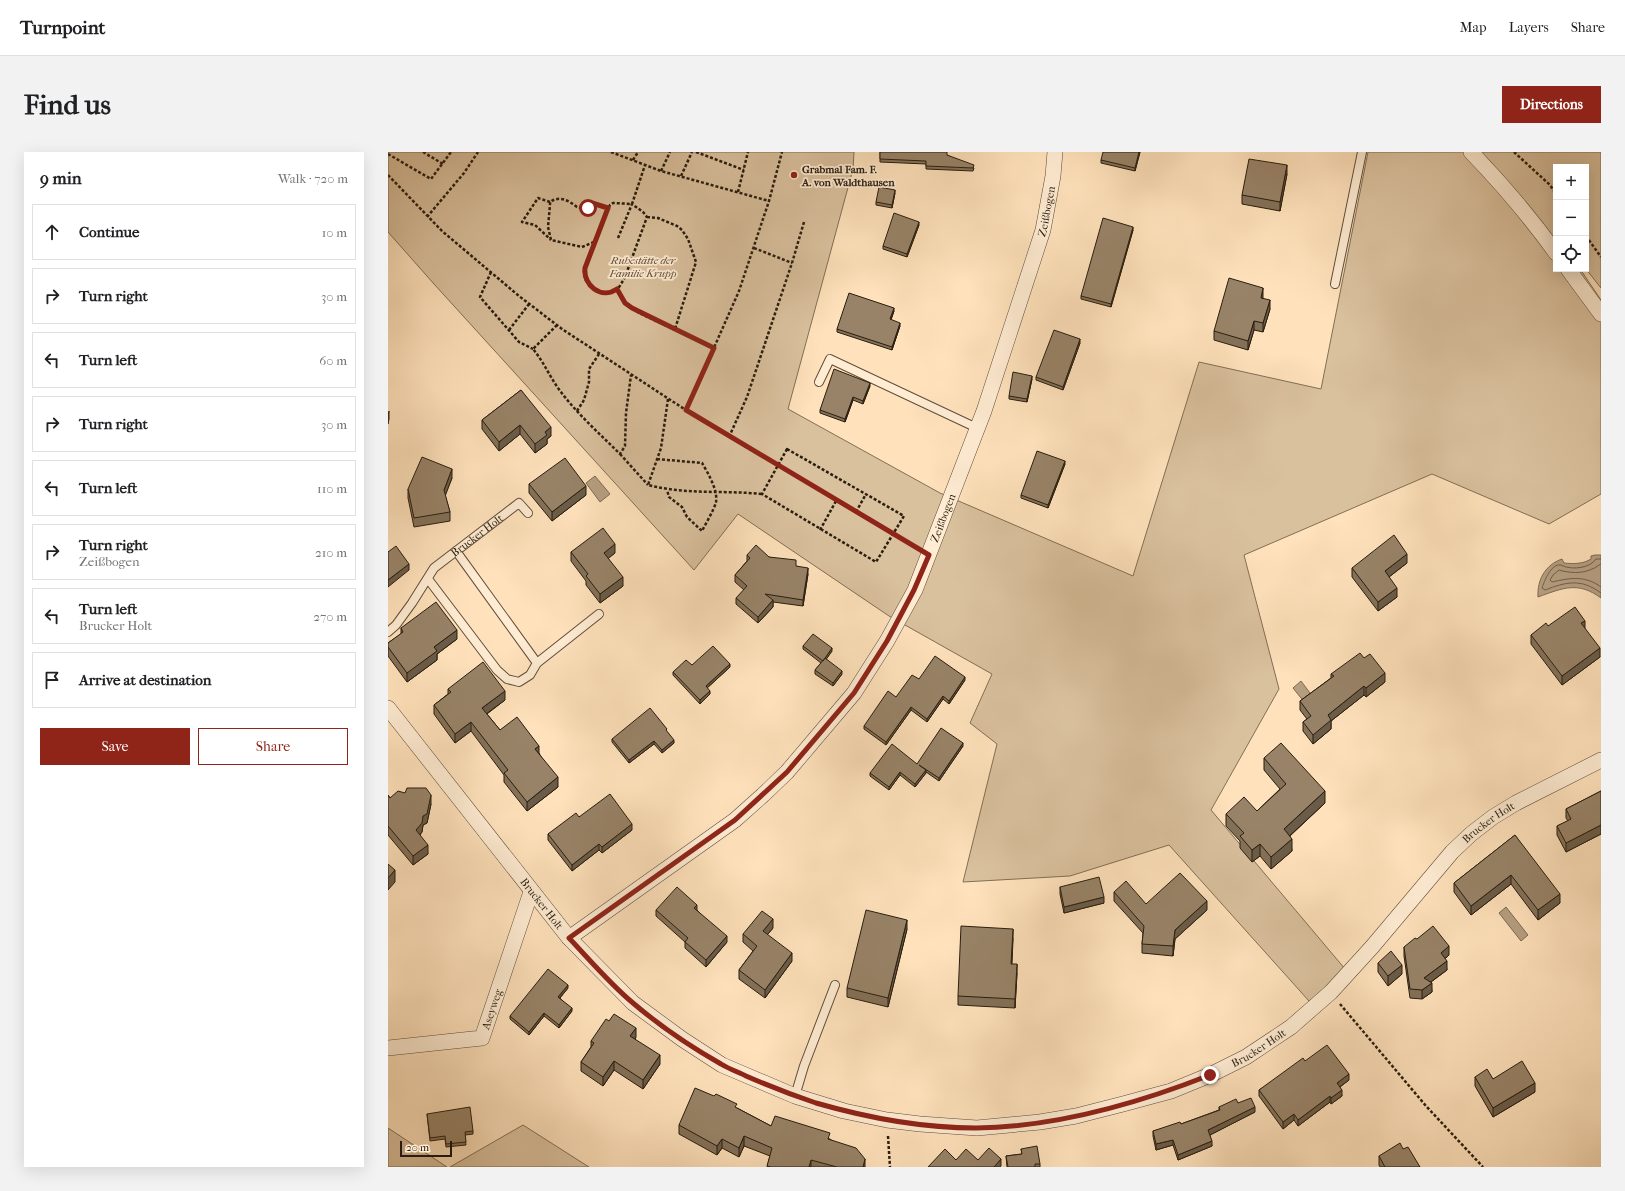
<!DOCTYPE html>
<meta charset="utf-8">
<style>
body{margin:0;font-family:"IM FELL French Canon",serif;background:#f2f2f2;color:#202124}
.controls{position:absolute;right:12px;top:12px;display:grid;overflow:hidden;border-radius:0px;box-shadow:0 4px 16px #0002}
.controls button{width:36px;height:36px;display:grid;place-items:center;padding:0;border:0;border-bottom:1px solid #e0e0e0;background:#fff;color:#202124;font:20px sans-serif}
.scale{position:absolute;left:12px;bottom:10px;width:52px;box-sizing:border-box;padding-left:4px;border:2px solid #281d0e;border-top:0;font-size:11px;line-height:14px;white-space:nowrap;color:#281d0e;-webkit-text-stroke:3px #ffecd3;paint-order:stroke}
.stop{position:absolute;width:12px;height:12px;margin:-9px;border:3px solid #8f2418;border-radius:50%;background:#fff}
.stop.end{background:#8f2418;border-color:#fff;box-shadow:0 1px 4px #0008}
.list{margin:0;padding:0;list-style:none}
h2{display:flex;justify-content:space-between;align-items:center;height:52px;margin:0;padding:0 16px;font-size:17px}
h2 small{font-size:13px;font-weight:400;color:#757577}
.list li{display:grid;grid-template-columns:26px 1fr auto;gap:12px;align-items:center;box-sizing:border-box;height:56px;margin:0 8px 8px;padding:0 8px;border:1px solid #e0e0e0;border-radius:0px}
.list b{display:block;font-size:15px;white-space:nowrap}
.list p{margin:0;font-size:13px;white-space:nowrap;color:#757577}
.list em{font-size:13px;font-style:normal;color:#757577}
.actions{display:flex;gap:8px;padding:12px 16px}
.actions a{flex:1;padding:9px 0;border:1px solid #8f2418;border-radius:0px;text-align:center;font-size:14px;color:#8f2418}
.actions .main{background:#8f2418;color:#fff}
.icon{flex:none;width:22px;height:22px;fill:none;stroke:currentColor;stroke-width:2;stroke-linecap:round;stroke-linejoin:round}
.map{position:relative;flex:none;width:1213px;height:1015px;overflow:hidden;border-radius:0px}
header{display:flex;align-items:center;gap:24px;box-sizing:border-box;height:56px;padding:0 20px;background:#fff;border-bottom:1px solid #e0e0e0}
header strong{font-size:19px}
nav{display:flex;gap:22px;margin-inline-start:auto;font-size:14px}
.intro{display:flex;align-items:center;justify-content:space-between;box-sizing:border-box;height:96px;padding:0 24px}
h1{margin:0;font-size:28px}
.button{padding:10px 18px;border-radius:0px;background:#8f2418;color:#fff;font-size:14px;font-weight:700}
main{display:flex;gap:24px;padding:0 24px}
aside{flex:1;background:#fff;border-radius:0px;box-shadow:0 4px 16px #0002}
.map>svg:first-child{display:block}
.green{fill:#dac19e;stroke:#816f56}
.water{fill:#b69f81;stroke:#7d6b53}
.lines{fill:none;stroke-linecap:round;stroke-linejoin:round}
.shore{stroke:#6f5e48;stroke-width:1}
.service-casing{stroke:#5e4e3a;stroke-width:10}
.minor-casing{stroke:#5e4e3a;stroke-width:16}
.path{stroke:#281d0e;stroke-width:2.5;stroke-dasharray:3 2;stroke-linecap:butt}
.service{stroke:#ffecd3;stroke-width:8}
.minor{stroke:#ffecd3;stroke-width:15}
.wall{fill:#837159;stroke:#281d0e}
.shaded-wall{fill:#6a5c49;stroke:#281d0e}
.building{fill:#988368;stroke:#281d0e}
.route{stroke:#8f2418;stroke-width:5}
.poi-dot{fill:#8f2418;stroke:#ffecd3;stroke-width:1.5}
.labels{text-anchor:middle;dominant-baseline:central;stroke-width:3.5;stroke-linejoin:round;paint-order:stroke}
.poi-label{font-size:11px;font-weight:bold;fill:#281d0e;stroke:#ffecd3;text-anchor:start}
.street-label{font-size:11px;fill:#281d0e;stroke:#ffecd3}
.park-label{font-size:11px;font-style:italic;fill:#5d4e39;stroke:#ffecd3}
</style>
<header>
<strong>Turnpoint</strong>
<nav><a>Map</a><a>Layers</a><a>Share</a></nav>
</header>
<div class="intro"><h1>Find us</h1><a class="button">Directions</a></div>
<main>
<aside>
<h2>9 min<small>Walk · 720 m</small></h2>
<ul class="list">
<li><svg class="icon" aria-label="ahead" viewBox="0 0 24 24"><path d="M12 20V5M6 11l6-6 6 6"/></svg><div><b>Continue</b></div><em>10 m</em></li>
<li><svg class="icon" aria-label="right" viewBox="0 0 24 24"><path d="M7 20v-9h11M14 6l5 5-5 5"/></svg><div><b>Turn right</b></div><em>30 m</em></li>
<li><svg class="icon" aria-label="left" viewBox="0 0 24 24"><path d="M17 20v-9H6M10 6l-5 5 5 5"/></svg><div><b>Turn left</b></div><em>60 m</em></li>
<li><svg class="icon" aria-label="right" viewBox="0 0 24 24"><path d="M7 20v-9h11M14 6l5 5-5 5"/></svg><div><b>Turn right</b></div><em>30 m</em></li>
<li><svg class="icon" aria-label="left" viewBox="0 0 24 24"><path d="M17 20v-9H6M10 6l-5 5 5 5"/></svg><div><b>Turn left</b></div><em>110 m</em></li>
<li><svg class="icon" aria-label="right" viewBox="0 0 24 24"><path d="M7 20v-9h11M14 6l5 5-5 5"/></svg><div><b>Turn right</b><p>Zeißbogen</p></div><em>210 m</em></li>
<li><svg class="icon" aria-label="left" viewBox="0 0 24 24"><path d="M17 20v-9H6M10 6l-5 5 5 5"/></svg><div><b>Turn left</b><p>Brucker Holt</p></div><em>270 m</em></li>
<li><svg class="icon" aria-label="arrive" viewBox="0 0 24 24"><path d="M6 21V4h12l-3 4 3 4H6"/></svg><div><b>Arrive at destination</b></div></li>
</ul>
<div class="actions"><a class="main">Save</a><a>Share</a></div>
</aside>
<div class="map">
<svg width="1213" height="1015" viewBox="0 0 1213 1015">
<rect width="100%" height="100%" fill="#ffe2bc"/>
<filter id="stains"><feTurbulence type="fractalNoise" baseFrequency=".005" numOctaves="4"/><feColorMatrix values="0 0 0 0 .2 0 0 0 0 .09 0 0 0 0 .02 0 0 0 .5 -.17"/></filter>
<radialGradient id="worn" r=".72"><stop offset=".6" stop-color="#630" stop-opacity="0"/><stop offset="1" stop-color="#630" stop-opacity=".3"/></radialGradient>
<path class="green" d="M0,0h466l-1,17 -65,240 152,84 193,83 66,-214 122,27 47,-237h233v136l-15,-19v-102h-30v102h24l21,31v194l-52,30 -117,-50 -188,81 35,134 -68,121 140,166 -20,16 -22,9 -140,-156 -99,31 -107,6 34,-138 -27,-21 22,-49 -103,-58 -151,-102 -44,56 -260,-286 -46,-52z
M135,973l66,42h-139z
M0,976l59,39h-59z"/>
<path class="water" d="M207,324l15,18 -10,8 -14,-19z
M1207,403h6v43c-23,-17 -38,-10 -63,-1 -1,-17 7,-32 24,-38l2,4c10,1 19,1 27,-4v-3z
M913,529l12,16 -8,6 -12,-15z
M1118,755l22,28 -7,6 -22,-28z"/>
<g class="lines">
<path class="shore" d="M1213,407h-5c-6,9 -23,11 -33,7 -1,0 -1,-1 -2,-1 -10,-2 -17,17 -19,23l3,2c21,-8 36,-12 56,3
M1213,412c-3,1 -5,4 -9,5 -10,5 -23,4 -33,1l-6,5 -3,5 2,2c18,-4 33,-7 49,5"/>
<g class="service-casing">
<g id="service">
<path d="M947,132l27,-132"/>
<path d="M431,230l11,-23 147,69"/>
<path d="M68,399l81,112"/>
<path d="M40,427l69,91 10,9 12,3 11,-7 7,-12 62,-49"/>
<path id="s1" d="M0,480l8,-7 16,-22 22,-35 85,-65 9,10"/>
<path d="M407,944l9,-30 31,-81"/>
</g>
</g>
<g class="minor-casing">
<g id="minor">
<path d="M1083,0c31,32 59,65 85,101"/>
<path d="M1180,117l33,45"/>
<path id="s2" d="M0,556l181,230 64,65 49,36 40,26 73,31 49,15 43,9 33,4 57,4 63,-6 36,-6 47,-12 48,-13 39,-16 36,-18 45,-30 40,-35 41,-45 80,-95 19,-18 22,-17 23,-14 85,-43"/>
<path id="s3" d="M181,786l166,-118 28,-25 24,-23 67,-79 33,-52 28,-51 69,-179 59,-181 10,-54 2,-24"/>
<path id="s4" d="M0,896l94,-10 49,-146"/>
</g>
</g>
<path class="path" d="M35,0l20,12
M223,0l50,19 108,30
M308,0l48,18
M1126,0l36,33 6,9
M0,2l43,25 20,-27
M245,8l5,-8
M273,19l9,-19
M0,23l54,56 77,65 43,33 139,91 214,127
M293,24l11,-24
M350,40l10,-40
M162,50l-12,-4 -16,24 13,3 16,15
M39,65l37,-44 14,-21
M259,65l11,1 19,8 5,4 6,9 8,23 -21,67
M1198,84l15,21
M230,86l14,-34 11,8 4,5 -22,60c-3,5 -5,10 -9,13 -13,9 -32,-3 -32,-18 1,-10 7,-20 11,-30 4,-12 9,-25 15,-37l3,-2 19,1 13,-39
M206,90l-12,5 -31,-7 -3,-13 2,-22v-3c10,-7 19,-1 27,5 3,1 7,1 10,1l5,-5 16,5
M366,96l38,15
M103,120l-11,25 39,45 14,7
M229,137l8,14 14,10 75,35
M169,173l-24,24c10,12 16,26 25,39 18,25 41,45 62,66l5,-8 1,-33 5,-38
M121,178l20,-26
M280,247l-7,49 -13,37c39,10 75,5 114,9
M189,259l7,-11 5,-18v-13l10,-15
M298,259l53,-120 30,-90 13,-49
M341,285l18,-40 45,-134 12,-41
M399,297l117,67 -28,46 -114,-68z
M232,302l28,31
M269,307l45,4c6,10 16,27 14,39 -2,8 -10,21 -14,29l-15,-14 -5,-10 -13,-10 -2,-7
M468,360l10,-18
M432,378l16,-29
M952,852l86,102 57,61
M500,984l2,31"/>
<use href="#service" class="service"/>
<use href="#minor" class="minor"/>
</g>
<path class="wall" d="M492,0l67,3 27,13 -1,3 -47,-2v-5l-46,-2z
M752,0l-5,19 -34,-8v-3z
M899,22l-7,37 -38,-7v-9z
M507,41l-3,15 -16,-3v-3z
M531,73l-12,32 -24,-8v-3z
M745,78l-22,77 -30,-8v-3z
M875,146l7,11 -7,23 -9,-2 -6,20 -34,-10v-9z
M506,159l-3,9 9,6 -8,24 -55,-18v-3z
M692,191l-17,47 -27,-10v-3z
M644,227l-5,23 -18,-3v-3z
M482,234l-7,18 -10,-4 -8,22 -25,-9v-3z
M133,238l30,46 -4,3v5l-12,9 -15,-19 -21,17 -17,-22v-9z
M677,312l-17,44 -27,-10v-3z
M64,326l-7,17 5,17v9l-36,6 -6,-29v-9z
M141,332l57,11 -34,26 -23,-28z
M183,400l44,1 -7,5 15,28 -23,17 -14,-18v-4l-15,-20z
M359,403l22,2 27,9 12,8 -5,32 -30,-4v5l-15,16 -22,-19v-6l8,-8 -9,-8v-7l12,-14z
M1019,411l-18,14 8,20 -19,14 -26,-34v-9z
M1160,474l37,3 15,28 -38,28 -31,-41v-9z
M13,476l56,11 -20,15v6l-30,22 -19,-26v-13l13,-9z
M415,494l29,5 -6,8 16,15 -9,12 -18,-12v-4l6,-7 -18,-14z
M304,513l38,2 -23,21 3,6 -10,10 -27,-29v-3z
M943,522l54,8 -19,15 -2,-2 -33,26v8l-18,15 -10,-13v-9l4,-3 -7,-9v-9l31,-23z
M531,527l46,1 -16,24 -6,-5 -16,23 -16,-12 -25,35 -22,-16v-3l32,-29z
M60,537l57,11 -18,14 13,16 39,23 19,34 -31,24 -23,-29v-7l-33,-44 -16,12 -21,-29v-9l14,-11z
M279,580l7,11 -12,10 -8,-9 -25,19 -17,-21v-3z
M575,594l-24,35 -13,-9v1l-11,14 -15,-12 -11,15 -19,-14v-3l47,-9z
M876,606l61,45 -35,33 2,15 -21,18 -11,-13 -8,6 -12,-14v-7l-14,-15v-12l31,-3 23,-22 -16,-19z
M1213,639v43l-35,18 -9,-17v-9l11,-5 -2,-3v-9z
M0,643l2,3 41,6 -4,19 -4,2 -1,7 -2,3 8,19 -15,11 -25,-30z
M191,665l53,13 -30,23 -3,-3 -27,21 -24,-31v-6z
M1127,683l45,68 -22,17 -27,-36 -40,31 -17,-23v-9z
M672,735l44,16 -40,10 -4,-19z
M726,740l32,12 61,6 -32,29 -2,17 -31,-3v-9l1,-11 -29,-32z
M268,758h41l30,32 -21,25 -21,-19v-6l-29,-26z
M385,776l-6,7 25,26 -27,37 -26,-19v-9l14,-19 -10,-9v-8z
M519,777l-19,78 -41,-10v-9z
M625,786l-1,26 5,9 -2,35 -57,-3v-9z
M1016,795l45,8 -4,4 2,11 -16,12 1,10 -10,7 -12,-1 -6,-42z
M990,811l24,11 -14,12 -10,-14z
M180,836l-8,10 12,13 -13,17 -15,-12 -15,19 -19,-16v-3z
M248,885l-1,2 25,25 -17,25 -29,-19 -11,16 -22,-15v-9l10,-15v-6z
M917,909l44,19 -9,7 2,9 -11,8 -1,-2 -32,24 -4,-6 -11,9 -24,-33v-6z
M1087,925l18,2 42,13 -42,25 -18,-31z
M850,951l17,9 -45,23 2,11 -34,14 -5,-15 -17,5 -3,-14v-5l28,-7 38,-14v-3z
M349,956l34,18 59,13 35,28h-98l3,-11 -26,-10 -5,11 -17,-9 -5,7 -38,-21v-9z
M39,962l46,17v3l-8,1 1,10 -20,2 -1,-8 -15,2z
M633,997l19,15v3h-33l-1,-11 16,-2z
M1015,997l17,18h-40l-1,-2v-9z"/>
<path class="shaded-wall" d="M751,0h1l-5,19v-3z
M899,13v9l-7,37v-9z
M507,38v3l-3,15v-3z
M531,70v3l-12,32v-3z
M745,75v3l-22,77v-3z
M875,136v10l-2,9v-9z
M882,148v9l-7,23v-9z
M506,156v3l-4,11v-3z
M866,169v9l-6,20v-9z
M512,171v3l-8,24v-3z
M692,187v4l-17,47v-3z
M644,224v3l-5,23v-3z
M482,231v3l-7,18v-3z
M465,245v3l-8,22v-3z
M1,259v8l-1,5v-8z
M132,273v9l-21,17v-9z
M163,275v9l-4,3v5l-12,9v-9l10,-12z
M677,309v3l-17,44v-3z
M64,317v9l-8,21v-9z
M198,334v9l-34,26v-9z
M227,392v9l-11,9v-9z
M1019,402v9l-22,17v-9z
M21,412v6l-21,17v-7z
M420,416v6l-5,32v-6z
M235,425v9l-23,17v-9z
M1009,436v9l-19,14v-9z
M385,448v7l-15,16v-6z
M1197,469v9l-4,-7z
M69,478v9l-20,15v6l-30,22v-9l27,-26z
M444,496v3l-9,13v-3z
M1212,496v9l-38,28v-9z
M342,512v3l-24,22v-3z
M454,519v3l-9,12v-3z
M997,521v9l-19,15v-9z
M577,525v3l-16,24v-3z
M976,534v9l-33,26v8l-18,15v-9l15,-20z
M117,539v9l-23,17v-9z
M322,539v3l-10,10v-4z
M555,544v3l-16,23v-3z
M523,555v3l-25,35v-3z
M83,570v9l-16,12v-9z
M286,588v3l-12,10v-3z
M266,589v3l-25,19v-3z
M575,591v3l-24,35v-3z
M151,594v9l-4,-6z
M538,618v3l-11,14v-3z
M512,620v3l-11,15v-3z
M170,625v10l-31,24v-9z
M937,639v12l-41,38v-12z
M43,643v9l-4,19 -4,2 -1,7 -6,7v-9l7,-14z
M244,672v6l-30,23v-6z
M1213,673v9l-35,18v-9z
M904,687v12l-21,18v-12z
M211,692v6l-27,21v-6z
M872,692v12l-8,6v-12z
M40,693v9l-15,11v-9z
M7,718v12l-7,8v-12z
M1123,723v9l-40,31v-9z
M1172,742v9l-22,17v-10z
M716,745v6l-40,10v-6z
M819,749v9l-32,29 -2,17v-10l2,-16z
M309,753v6l-3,-3z
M385,767v9l-10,12v-9z
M519,768v9l-19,78v-9z
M625,777v9l-2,35v-9z
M339,784v6l-21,25v-7z
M1061,794v9l-8,7v-9z
M404,801v8l-27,37v-8z
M1059,809v9l-23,17v-9z
M629,812v9l-2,35v-9z
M1014,813v9l-14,12v-10z
M1044,831v9l-10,7v-9z
M180,833v3l-10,12v-3z
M184,856v3l-13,17v-3z
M156,861v3l-15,19v-3z
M248,876v9l-6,8v-9z
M272,903v9l-17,25v-9z
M226,909v9l-11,16v-9z
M961,922v6l-12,9v-6z
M1147,931v9l-42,25v-9z
M954,938v6l-11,8v-6z
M942,944v6l-32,24v-6z
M867,955v5l-47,24v-6z
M906,962v6l-11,9v-7z
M356,984v10l-5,11v-9z
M334,987v9l-5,7v-9z
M785,988v5l-17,5v-6z
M824,989v5l-34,14v-5z
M477,1007v8h-2z
M613,1007v7l-1,1h-6z
M423,1008v7h-2z"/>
<path class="building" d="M492,0h67v3l27,10 -1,3 -47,-2v-5l-46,-2z
M715,0h36l-4,16 -34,-8z
M861,7l38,6 -7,37 -38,-7z
M491,35l16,3 -3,15 -16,-3z
M506,61l25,9 -12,32 -24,-8z
M715,66l30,9 -22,77 -30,-8z
M841,126l34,10 -2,10 9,2 -7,23 -9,-2 -6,20 -34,-10z
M461,141l45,15 -4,11 10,4 -8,24 -55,-18z
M666,178l26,9 -17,48 -27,-10z
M446,217l36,14 -7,18 -10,-4 -8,22 -25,-9z
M625,220l19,4 -5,23 -18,-3z
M133,238l30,37 -6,5 2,3 -12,9 -15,-19 -21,17 -17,-22z
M649,299l28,10 -17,44 -27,-10z
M34,305l30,12 -8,21 6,22 -36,6 -6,-29z
M177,306l21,28 -34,26 -23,-28z
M215,376l12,16 -11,9 19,24 -23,17 -14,-18 2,-2 -17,-22z
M1006,383l13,19 -22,17 12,17 -19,14 -26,-34z
M368,393l13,12 27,3v6l12,2 -5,32 -38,-6 8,6 -15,17 -22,-19 11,-12 -12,-11 15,-17 -3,-3z
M8,394l13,18 -21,16v-28z
M48,450l21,28 -23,17 3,4 -30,22 -19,-26v-4l15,-11 -2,-4z
M1187,455l10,14 -4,2 19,25 -38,28 -31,-41 15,-12 2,3z
M425,482l19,14 -9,13 -20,-15z
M325,494l17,18 -24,22 4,5 -10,9 -27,-28 13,-12 6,5z
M972,501l4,5 6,-4 15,19 -19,15 -2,-2 -36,29 3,5 -18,15 -10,-13 8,-6 -11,-15 34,-25 -3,-2z
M547,504l30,21 -16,24 -6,-5 -16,23 -16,-12 -25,35 -22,-16 24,-35 8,6 16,-22 7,4z
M437,506l17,13 -9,12 -18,-13z
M95,510l22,29 -23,17 18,22 17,-13 22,29 -4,3 23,28 -31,25 -23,-29 4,-3 -37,-48 -16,12 -21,-29 17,-13 -3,-3z
M262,556l17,21 -1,1 8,10 -12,10 -8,-9 -25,19 -17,-21z
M553,576l22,15 -24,35 -20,-13 7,5 -11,14 -15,-12 -11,15 -19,-14 22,-29 25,20z
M893,591l44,48 -41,38 8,10 -21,18 -11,-13 -8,6 -12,-14 4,-3 -18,-19 18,-17 13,14 29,-27 -22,-26z
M19,636h19l5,7 -4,19 -4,2 -1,7 -6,7 12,15 -15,11 -25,-30v-31l2,3 8,-7 7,2z
M1213,639v34l-35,18 -9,-17 14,-7 -5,-10z
M222,642l22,30 -30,23 -3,-3 -27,21 -24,-31 28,-21 3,4z
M1127,683l45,59 -22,16 -27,-35 -40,31 -17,-23z
M0,712l7,6 -7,8z
M792,721l27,28 -32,29 -2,16 -31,-2 2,-18 -30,-34 12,-11 20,23z
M711,725l5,20 -40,10 -4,-20z
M289,735l20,18 -3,3 33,28 -21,24 -21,-18 3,-4 -32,-28z
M478,758l41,10 -19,78 -41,-10z
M374,759l11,8 -10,12 29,22 -27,37 -26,-20 18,-24 -14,-12z
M573,774l52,3 -2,35h6l-2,35 -57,-3z
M1045,774l16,20 -8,7 6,8 -23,17 8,5 -10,7 -12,-1 -6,-42 11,-9 2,1z
M1003,799l11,14 -14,11 -10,-13z
M160,817l20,16 -10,12 14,11 -13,17 -15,-12 -15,19 -19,-16z
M226,862l22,14 -6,8 30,19 -17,25 -29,-19 -11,16 -22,-15 13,-19 -3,-2 15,-22 3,2z
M939,893l22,29 -12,9 5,7 -11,8 -1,-2 -32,24 -4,-6 -11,8 -24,-32 44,-32 2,3z
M1134,909l13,22 -42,25 -18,-31 12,-8 6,10z
M307,936l19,8 2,-2 21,10 -2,3 36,19 4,-10 55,17 -2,6 28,9 9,11 -2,8h-26l-26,-7 -2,7h-38l-4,-1 5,-18 -28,-12 -5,12 -17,-9 -5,7 -38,-21z
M863,946l4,9 -47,23 4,11 -34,14 -5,-15 -17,4 -3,-13 27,-9 1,2 39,-14 -1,-3 17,-8 2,4z
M82,955l3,24 -8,1 1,10 -20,2 -1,-8 -15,2 -3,-24z
M1012,991l3,6 5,-2 12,20h-35l-6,-11z
M649,994l3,18h-5v3h-27l-2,-11 16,-2 -1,-5z
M601,996l12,11 -7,8h-66l17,-18 11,11 10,-11 12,11z"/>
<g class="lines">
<path class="route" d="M200,56l4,-5 16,5 -23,60c-2,17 16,32 32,21l8,14 7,5 82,40 -28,62 243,145 -15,35 -27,51 -33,52 -67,79 -52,48 -166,118c20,21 42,47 64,65 27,23 58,44 88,61 8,5 17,8 25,12 23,10 46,19 70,27 52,15 106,25 160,25 78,-1 163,-25 234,-53"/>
</g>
<circle class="poi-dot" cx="406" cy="23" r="4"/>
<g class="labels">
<g class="poi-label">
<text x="414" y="17">Grabmal Fam. F.<tspan x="414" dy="13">A. von Waldthausen</tspan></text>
</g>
<g class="street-label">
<text stroke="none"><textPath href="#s3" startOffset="899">Zeißbogen</textPath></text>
<text stroke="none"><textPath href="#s3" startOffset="575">Zeißbogen</textPath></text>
<text stroke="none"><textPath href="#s1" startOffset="133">Brucker Holt</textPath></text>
<text stroke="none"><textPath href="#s2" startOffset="1377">Brucker Holt</textPath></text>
<text stroke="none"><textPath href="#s2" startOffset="249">Brucker Holt</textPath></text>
<text stroke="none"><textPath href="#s4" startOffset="125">Aseyweg</textPath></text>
<text stroke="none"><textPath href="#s2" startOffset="1053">Brucker Holt</textPath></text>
</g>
<g class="park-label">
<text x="255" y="108">Ruhestätte der<tspan x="255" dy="13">Familie Krupp</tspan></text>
</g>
</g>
<rect width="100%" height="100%" filter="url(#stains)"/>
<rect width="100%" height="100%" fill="url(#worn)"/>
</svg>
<div class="controls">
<button>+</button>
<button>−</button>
<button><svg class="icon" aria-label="locate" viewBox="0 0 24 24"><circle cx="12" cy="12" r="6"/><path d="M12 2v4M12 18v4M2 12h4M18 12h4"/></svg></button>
</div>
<div class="scale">20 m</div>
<div class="stop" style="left:200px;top:56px"></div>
<div class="stop end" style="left:822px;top:923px"></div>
</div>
</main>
